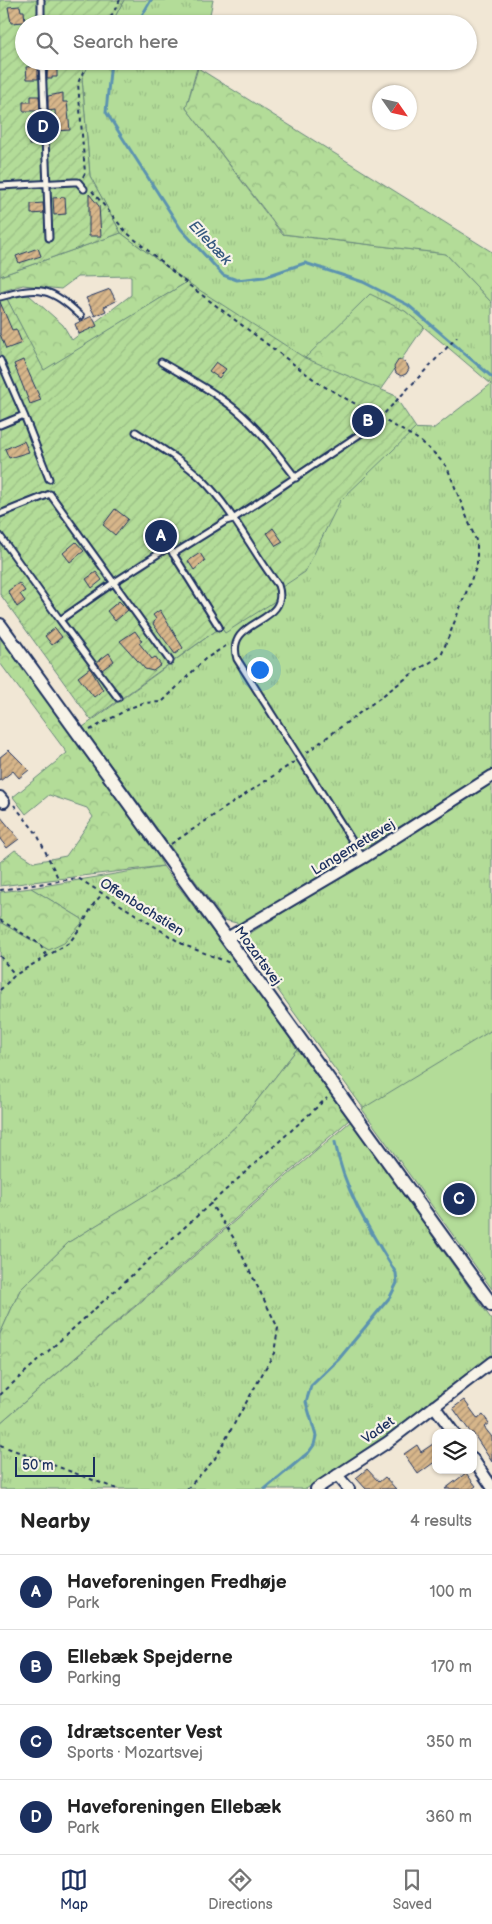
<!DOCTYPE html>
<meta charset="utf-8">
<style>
body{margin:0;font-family:"Balsamiq Sans",sans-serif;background:#f6f6f6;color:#222}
.controls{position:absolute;right:15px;bottom:15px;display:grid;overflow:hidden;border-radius:10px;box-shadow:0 1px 4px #0004}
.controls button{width:45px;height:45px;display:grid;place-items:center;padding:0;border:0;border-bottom:1px solid #e0e0e0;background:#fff;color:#222;font:25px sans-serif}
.compass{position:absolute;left:372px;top:85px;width:45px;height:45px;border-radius:50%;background:#fff;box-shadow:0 1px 4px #0004;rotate:124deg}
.scale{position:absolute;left:15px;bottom:12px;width:80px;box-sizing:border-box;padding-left:5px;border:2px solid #1b2f5e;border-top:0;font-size:14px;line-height:18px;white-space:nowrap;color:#1b2f5e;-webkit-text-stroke:4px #f7f3e8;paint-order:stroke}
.you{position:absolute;left:259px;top:669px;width:18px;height:18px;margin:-12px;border:4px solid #fff;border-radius:50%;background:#1a73e8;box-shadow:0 0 0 8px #1a73e833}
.badge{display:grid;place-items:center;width:32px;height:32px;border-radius:50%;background:#1b2f5e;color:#fff;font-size:16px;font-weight:700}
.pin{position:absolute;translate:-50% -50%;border:2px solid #fff;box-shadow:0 1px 5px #0006}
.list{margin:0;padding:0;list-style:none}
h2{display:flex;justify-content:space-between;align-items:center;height:65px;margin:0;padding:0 20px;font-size:21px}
h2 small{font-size:16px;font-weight:400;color:#767676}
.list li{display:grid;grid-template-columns:32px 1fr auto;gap:15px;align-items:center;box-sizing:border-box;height:75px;padding:0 20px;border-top:1px solid #e0e0e0}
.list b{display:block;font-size:19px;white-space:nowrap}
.list p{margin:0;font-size:16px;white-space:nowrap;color:#767676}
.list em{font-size:16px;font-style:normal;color:#767676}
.icon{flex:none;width:28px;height:28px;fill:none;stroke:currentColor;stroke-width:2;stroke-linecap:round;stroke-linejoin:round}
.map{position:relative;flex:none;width:492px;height:1489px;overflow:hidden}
.search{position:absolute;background:#fff;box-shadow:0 1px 4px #0004;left:15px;right:15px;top:15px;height:55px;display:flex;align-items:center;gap:12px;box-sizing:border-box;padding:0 18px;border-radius:28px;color:#767676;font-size:19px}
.sheet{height:365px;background:#fff}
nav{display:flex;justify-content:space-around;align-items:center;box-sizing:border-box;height:70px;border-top:1px solid #e0e0e0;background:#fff;font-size:14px;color:#767676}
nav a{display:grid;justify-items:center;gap:2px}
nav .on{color:#1b2f5e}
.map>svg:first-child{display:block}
.grass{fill:url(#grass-tufts);stroke:#67867b}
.forest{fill:url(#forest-crowns);stroke:#67867b}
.park{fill:#b3dc98;stroke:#67867b}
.garden{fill:url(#garden-furrows);stroke:#67867b}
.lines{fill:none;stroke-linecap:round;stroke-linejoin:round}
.stream{stroke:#5c93b0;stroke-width:3}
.building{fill:url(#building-hatch);stroke:#1b2f5e}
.service-casing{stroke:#1b2f5e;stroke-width:9}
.minor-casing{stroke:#1b2f5e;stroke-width:14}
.tertiary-casing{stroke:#1b2f5e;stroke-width:16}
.path{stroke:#1b2f5e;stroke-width:2;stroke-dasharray:4 4;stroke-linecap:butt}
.service{stroke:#f7f3e8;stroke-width:5}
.minor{stroke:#f7f3e8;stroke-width:10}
.tertiary{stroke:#f7f3e8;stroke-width:12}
.labels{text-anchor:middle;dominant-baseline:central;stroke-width:4.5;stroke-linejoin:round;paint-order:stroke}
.street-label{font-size:14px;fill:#1b2f5e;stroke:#f7f3e8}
.water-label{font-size:15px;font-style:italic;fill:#365980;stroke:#f7f3e8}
</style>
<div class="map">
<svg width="492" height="1489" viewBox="0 0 492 1489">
<defs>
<pattern id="grass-tufts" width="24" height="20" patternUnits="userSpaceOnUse" patternTransform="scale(1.25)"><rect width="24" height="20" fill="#b3dc98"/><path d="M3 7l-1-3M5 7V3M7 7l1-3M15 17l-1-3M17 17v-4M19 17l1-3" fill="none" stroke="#99bd85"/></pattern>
<pattern id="forest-crowns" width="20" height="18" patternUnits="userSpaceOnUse" patternTransform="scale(1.25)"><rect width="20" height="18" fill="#b3dc98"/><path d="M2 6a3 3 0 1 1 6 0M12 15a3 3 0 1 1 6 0" fill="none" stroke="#99bd85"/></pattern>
<pattern id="garden-furrows" width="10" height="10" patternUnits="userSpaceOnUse" patternTransform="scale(1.25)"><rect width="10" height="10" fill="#b3dc98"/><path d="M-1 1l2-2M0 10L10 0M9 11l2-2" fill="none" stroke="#99bd85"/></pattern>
<pattern id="building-hatch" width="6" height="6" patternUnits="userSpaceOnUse" patternTransform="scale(1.25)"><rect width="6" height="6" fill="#d7b68a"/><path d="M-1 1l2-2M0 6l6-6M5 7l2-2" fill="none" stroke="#ae9474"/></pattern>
</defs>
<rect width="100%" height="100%" fill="#f1e7d5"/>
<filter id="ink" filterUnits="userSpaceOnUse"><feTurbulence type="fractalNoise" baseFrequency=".02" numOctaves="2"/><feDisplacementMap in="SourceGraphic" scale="10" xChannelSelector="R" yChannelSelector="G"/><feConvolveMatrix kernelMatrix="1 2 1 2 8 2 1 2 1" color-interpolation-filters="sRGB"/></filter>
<g filter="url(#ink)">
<path class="grass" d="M124,0h89l-5,24h-97z
M91,61h108l-13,47 96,126 164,20 46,49v467l-251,154 -17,-4 -141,-193 138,-100 4,6 -22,-95 202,-110 28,1 58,-45 -86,-73 -108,55 -128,-73 17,-11 -65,-49 -31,-57 -8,-98z
M492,782v252l-126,78 -125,-173z
M163,866l94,124 40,59 -56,72 -45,44 -127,77 -49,48 -20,44v-412l49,28 33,-31 -51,-31z
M351,1121l141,199v34l-103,79 -83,56h-306v-66z"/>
<path class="forest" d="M198,68l294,184v51l-46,-49 -163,-20 -97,-126z
M121,233l66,49 -143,89 -38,-74 23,-2 34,30 9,15 59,-45v-19l-54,1 -16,12 -38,-4 -23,7v-16z
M370,294l35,17 19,16 -48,69 -79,-30z
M0,629l150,212 13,25 -163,20v-24l15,-12 19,12 32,-6 27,-39 -6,-9 -38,-13 -23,19 -13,-17 54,-44 -67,-90z
M31,888l51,31v4l-18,20 -15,7 -49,-28v-30z
M297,1049l52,71 -349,303v-89l20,-44 49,-48 127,-78 45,-43z"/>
<path class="park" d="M492,1030v259l-130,-180z"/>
<path class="garden" d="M0,0h124l-13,24h-87v37h67l-9,17 8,98 31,57 -121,43z
M187,282l118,76 89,37 22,33 -76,73 -35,71 -26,17 4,7 -58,37 -4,-6 -130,93 -91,-126v-295l6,-2 38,73z"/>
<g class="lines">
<path class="stream" d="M137,24l14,-24
M111,61l-5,51 75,117 42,46 14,5 27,-3 41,-14 58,19 45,23 84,72
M265,1489l44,-37 5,-7 2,-9 -10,-34 5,-16 27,-26 52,-63 7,-14 -1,-10c-26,-42 -52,-82 -61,-131"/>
</g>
<path class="building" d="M20,6l1,5h3l1,11 -14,1 -3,-16z
M48,61h9v16h-5v2h-5z
M38,66v13h-11l-1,-12z
M63,93v9h4l3,28 -14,1 -1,-21 -7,1v-15z
M31,96h8l1,15h-17v-9h8z
M39,129l1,16h-11l-1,-15z
M89,194l10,12 2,30h-12z
M65,197l1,17 -12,1 -1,-17z
M43,203l1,10 -13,1v-10z
M38,248l3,8 -22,7 -3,-7z
M110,289l6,12 -12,6 2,4 -11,5 -9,-18z
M0,302l12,28 4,-1 6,14 -16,6 -6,-15z
M92,316l5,10 -18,8 -4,-10z
M399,359l8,5 2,5 -3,5 -5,2 -5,-3 -2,-6z
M23,360l18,40 -11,4 -16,-40z
M216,362l10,7 -7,9 -10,-7z
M24,441l5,11 -20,6 -4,-9z
M115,509l13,10 -13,16 -12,-10z
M273,528l10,14 -7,4 -9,-13z
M76,542l8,9 -14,11 -7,-9z
M200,553l5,8 -11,9 -6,-9z
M96,572l6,8 -10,8 -6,-9z
M19,583l6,8 -5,3 5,7 -8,6 -9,-16z
M119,601l9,9 -13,11 -8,-10z
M160,610l23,38 -8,6 -22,-30 3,-5 -3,-4z
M55,628l7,9 -10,8 -7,-9z
M135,631l7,10 -3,2 13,16 3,-2 6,8 -8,6 -8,-2 -25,-28z
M109,653l5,8 -12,9 -5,-8z
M90,668l13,22 -9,7 -16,-20z
M9,750l20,20 -10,8 -6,-7 -13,10v-24z
M0,816l19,23 -12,9 -7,-9z
M464,1400l14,19 5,-4 6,8 -5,4 8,10v25l-19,-29h-2l-18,-25z
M436,1442v19l-18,13 -14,-20 13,-9 4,7z
M367,1469l12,13 6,-5 11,12h-30l-10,-11z
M466,1473l10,13 -4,3h-27z"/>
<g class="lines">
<g class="service-casing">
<path id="service" d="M41,0v24
M42,61l7,177
M0,186l74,-4h4l6,7
M0,297c40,-11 50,-10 81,19
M0,360l24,55
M161,362c27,16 56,31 80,52 21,19 38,42 55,64
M0,425l24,-10 25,64
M136,432c23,15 46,28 66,47 30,30 50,72 76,106 14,41 -54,32 -41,74l126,199
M0,514l50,-20 120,167
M165,531l4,16
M0,536l60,84 53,-37 56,-36 50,80
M173,554l53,-33 7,-2 139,-93
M60,620l58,78"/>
</g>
<g class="minor-casing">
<path id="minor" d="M0,797l4,5
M227,938l136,-80 129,-82
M434,1406l20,27
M473,1459l19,28
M337,1475l12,14
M316,1489l72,-47 104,-80"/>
</g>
<g class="tertiary-casing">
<path id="tertiary" d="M0,625l492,680"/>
</g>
<path class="path" d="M107,24l13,-24
M83,177l2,-4 -7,-90 10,-22
M92,191l34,41 64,54 130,98 96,54 17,14 14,15 30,76v22l-36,91 -24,14 -111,83
M379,419l78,-82
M90,730l40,-22 13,-5 19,-1 43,-43 24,-15
M14,805l23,29 22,46
M171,844l123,-82
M0,890l78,-12 106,67 46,18
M0,920l40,24 6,11
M0,956l15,19
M0,990l15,-15 54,-32 12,-16 12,-22 9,-11
M0,1395l327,-297
M0,1445l117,44
M187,1489l27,-29 60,-107 4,-25 -45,-91 -23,-34"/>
<use href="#service" class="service"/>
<use href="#minor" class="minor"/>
<use href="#tertiary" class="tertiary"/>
</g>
</g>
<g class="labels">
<g class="street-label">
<text transform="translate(353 847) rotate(-31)">Langemettevej</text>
<text transform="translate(142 907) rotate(32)">Offenbachstien</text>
<text transform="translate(258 956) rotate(54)">Mozartsvej</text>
<text transform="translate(378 1430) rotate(-35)">Vadet</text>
</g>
<g class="water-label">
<text transform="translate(210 243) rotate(47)">Ellebæk</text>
</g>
</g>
</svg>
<div class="controls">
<button><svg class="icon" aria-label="layers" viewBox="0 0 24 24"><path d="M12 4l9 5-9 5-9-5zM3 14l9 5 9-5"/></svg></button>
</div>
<svg class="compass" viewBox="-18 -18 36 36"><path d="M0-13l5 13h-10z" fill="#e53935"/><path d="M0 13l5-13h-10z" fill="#767676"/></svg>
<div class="scale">50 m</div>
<div class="you"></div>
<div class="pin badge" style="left:161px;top:536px">A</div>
<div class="pin badge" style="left:368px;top:421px">B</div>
<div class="pin badge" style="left:459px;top:1199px">C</div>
<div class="pin badge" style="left:43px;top:127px">D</div>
<div class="search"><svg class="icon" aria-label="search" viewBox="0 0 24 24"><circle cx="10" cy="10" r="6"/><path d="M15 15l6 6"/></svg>Search here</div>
</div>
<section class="sheet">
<h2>Nearby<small>4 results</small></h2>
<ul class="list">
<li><span class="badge">A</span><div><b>Haveforeningen Fredhøje</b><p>Park</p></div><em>100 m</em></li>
<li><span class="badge">B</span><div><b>Ellebæk Spejderne</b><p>Parking</p></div><em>170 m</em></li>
<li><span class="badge">C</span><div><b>Idrætscenter Vest</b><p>Sports · Mozartsvej</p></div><em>350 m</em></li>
<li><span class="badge">D</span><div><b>Haveforeningen Ellebæk</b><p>Park</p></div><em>360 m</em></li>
</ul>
</section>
<nav>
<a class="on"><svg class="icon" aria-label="map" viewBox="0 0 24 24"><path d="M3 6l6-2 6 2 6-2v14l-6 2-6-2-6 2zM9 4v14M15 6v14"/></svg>Map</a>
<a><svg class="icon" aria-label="directions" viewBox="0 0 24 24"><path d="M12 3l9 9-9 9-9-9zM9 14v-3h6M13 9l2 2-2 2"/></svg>Directions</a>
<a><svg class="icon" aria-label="saved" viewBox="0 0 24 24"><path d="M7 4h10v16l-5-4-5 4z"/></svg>Saved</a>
</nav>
